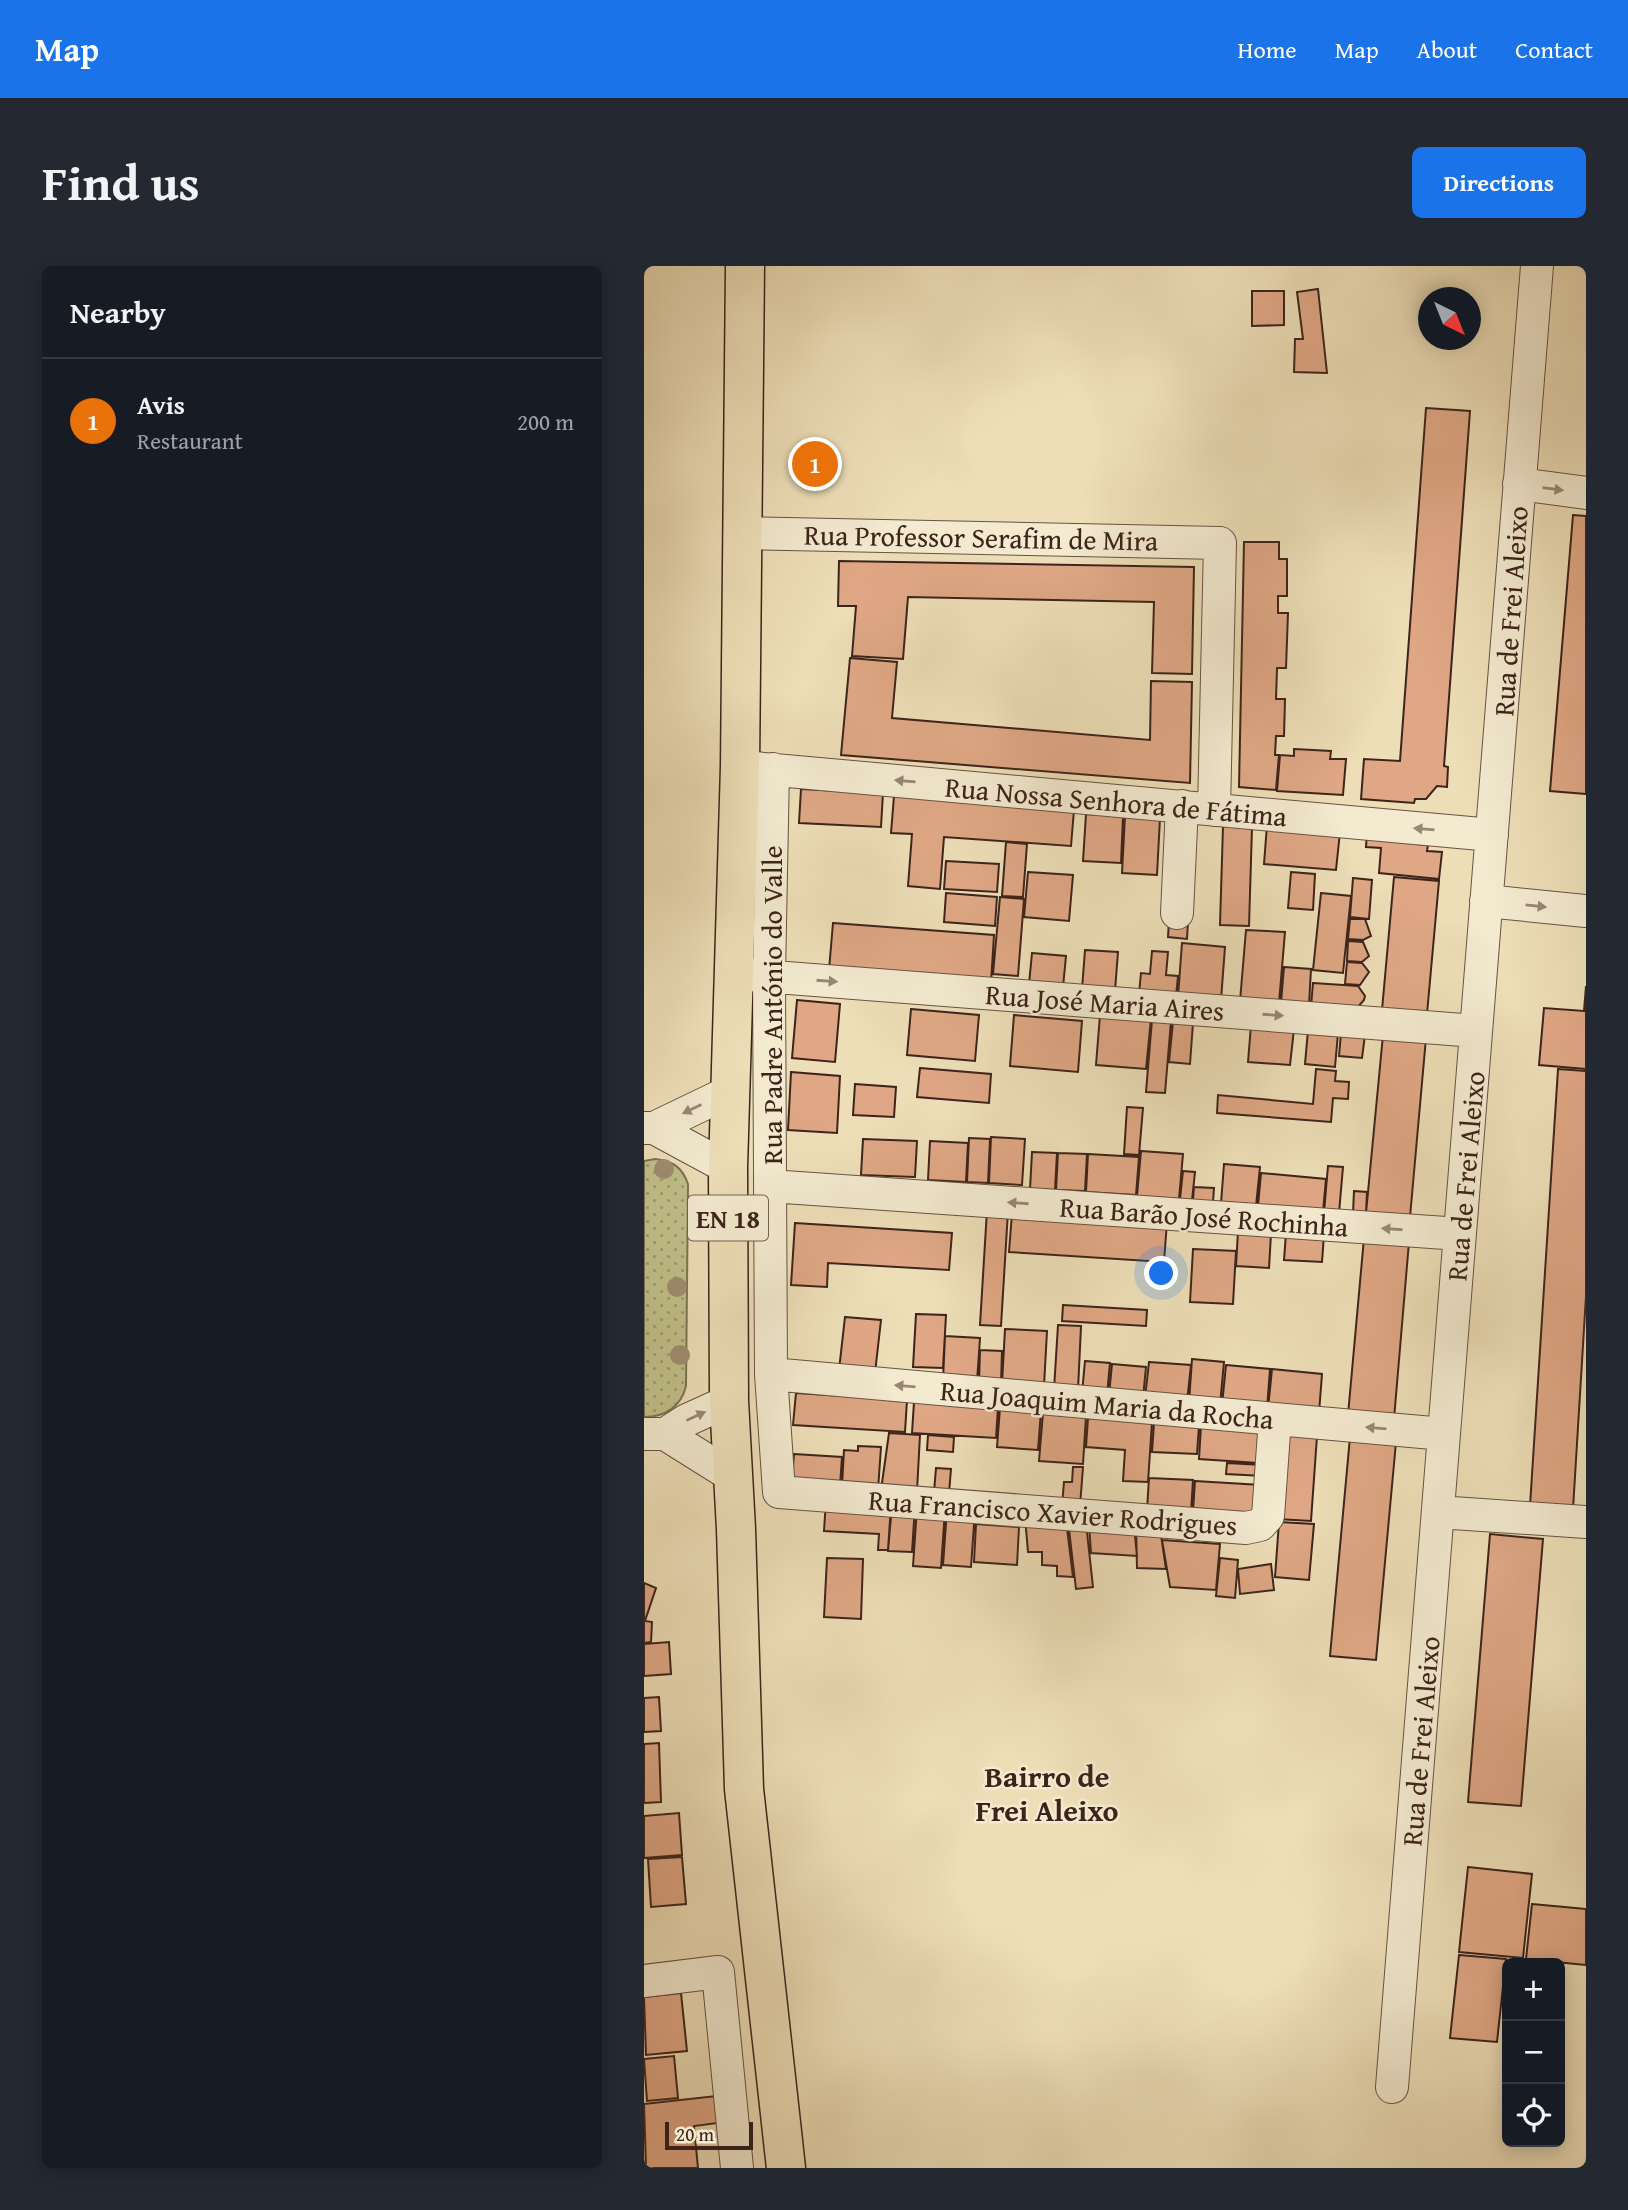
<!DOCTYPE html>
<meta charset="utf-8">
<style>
body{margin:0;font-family:"Gentium Book Plus",serif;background:#242831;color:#f1f3f6}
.controls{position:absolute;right:21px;bottom:21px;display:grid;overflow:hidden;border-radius:10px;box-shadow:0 4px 18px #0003}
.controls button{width:63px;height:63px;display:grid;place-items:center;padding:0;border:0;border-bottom:2px solid #363941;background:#171b24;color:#f1f3f6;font:35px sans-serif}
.compass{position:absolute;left:774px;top:21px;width:63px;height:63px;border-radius:50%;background:#171b24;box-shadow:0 4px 18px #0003;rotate:137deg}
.scale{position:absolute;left:21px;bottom:18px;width:88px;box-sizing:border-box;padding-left:7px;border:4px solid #3d241b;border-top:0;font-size:19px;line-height:24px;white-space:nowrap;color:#3d241b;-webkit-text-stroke:5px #f3ead0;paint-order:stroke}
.you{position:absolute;left:518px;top:1008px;width:24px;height:24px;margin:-18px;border:5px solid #fff;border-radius:50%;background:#1a73e8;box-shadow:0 0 0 10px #1a73e833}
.badge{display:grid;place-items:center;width:46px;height:46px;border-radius:50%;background:#1a73e8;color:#fff;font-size:23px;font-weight:700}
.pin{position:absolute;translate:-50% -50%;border:4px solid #fff;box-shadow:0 2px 7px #0006}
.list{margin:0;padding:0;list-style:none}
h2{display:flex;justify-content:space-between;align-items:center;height:91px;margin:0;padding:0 28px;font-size:30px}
h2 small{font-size:23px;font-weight:400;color:#9ea1a6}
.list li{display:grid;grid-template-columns:46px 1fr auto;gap:21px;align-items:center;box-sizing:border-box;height:126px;padding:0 28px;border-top:2px solid #363941}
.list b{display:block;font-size:26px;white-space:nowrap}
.list p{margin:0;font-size:23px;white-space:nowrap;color:#9ea1a6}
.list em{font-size:23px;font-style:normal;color:#9ea1a6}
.icon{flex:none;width:38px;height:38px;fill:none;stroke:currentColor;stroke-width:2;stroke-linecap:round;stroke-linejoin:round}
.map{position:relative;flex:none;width:942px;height:1902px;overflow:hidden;border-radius:10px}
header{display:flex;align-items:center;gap:42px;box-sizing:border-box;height:98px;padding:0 35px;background:#1a73e8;color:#fff}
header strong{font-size:33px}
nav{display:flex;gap:38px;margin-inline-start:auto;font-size:24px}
.intro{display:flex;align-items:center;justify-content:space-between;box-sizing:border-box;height:168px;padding:0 42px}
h1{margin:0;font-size:49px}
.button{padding:18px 32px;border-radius:10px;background:#1a73e8;color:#fff;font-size:24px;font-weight:700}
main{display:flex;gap:42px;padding:0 42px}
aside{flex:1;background:#171b24;border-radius:10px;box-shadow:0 4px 18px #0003}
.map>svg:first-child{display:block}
.green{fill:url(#green-dots);stroke:#7e7252;stroke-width:2}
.building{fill:#dfa785;stroke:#3d241b;stroke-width:2}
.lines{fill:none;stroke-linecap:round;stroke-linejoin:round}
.minor-casing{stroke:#695242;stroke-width:34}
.major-casing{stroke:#3d241b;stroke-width:41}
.minor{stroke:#f3ead0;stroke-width:32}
.major{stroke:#eddeb7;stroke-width:38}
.tree{fill:#9e8d70}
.oneway{fill:#988776}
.labels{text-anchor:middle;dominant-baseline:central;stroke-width:5;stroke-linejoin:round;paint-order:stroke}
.shield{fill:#f3ead0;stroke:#745f51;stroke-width:2}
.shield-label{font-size:26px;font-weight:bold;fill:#3d241b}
.street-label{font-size:28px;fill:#3d241b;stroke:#f3ead0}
.neighbourhood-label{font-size:30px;font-weight:bold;fill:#3d241b;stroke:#f3ead0}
</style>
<header>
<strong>Map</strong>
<nav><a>Home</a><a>Map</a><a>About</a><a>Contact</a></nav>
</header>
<div class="intro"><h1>Find us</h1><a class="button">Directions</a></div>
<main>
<aside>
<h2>Nearby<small></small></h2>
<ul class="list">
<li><span class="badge" style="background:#e8710a">1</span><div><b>Avis</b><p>Restaurant</p></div><em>200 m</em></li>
</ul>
</aside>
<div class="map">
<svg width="942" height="1902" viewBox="0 0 942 1902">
<defs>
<pattern id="green-dots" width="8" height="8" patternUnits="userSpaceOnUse" patternTransform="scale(1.75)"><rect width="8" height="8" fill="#c0bf89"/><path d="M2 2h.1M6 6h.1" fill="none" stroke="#9d9b6f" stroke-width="1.8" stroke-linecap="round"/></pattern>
</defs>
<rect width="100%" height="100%" fill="#eddeb7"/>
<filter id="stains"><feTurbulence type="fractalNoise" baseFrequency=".00286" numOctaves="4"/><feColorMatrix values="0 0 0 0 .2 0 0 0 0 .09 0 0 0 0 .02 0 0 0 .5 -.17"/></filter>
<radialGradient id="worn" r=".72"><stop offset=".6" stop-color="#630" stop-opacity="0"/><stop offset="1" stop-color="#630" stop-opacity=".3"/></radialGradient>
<path class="green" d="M11,893c18,2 27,8 33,25l-2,202c-5,21 -21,31 -42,31v-256z"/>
<path class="building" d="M674,23l9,84 -33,-1 1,-33h8l-6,-47z
M608,25h32v34l-32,1z
M782,142l44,3 -26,355 4,1 -1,20 -10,-1 -11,13h-11l-1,4 -53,-4 3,-40 36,2z
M929,249l13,1v278l-36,-3z
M600,276h35v17h8v37h-9v17h10l-2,55h-9l-1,31h9l-1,37h-8l-1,19h4l-3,35 -37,-3z
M195,295l355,6 -2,107 -40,-1 2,-71 -246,-5 -5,62 -51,-3 4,-50h-18z
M206,392l47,4 -5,56 258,22 1,-59 41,1 -2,101 -349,-28z
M650,483l37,2 -1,8h16l-3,36 -66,-4 3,-36 14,1z
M157,523l82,4 -2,34 -82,-4z
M250,530l180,14 -3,36 -127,-9 -4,52 -32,-3 4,-52 -21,-1z
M442,548l37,2 -2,47 -38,-2z
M481,550l35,2 -3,57 -35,-2z
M623,559l73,7 -4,38 -72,-6z
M579,560l29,1 -3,99 -29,-1z
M723,566l50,5v7l11,1 -1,6 15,1 -3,27 -60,-6 2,-25 -15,-1z
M362,576l21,2 -4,53 -21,-1z
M302,595l53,3 -2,28 -53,-3z
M384,606l45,3 -4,46 -45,-4z
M647,606l24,2 -2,36 -25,-2z
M750,611l45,4 -12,133 -45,-4z
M709,612l19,2 -3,39 -19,-2z
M302,627l51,4 -2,29 -51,-4z
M677,627l30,3 -8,77 -30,-3z
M356,631l24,2 -6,77 -25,-2z
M706,653h15l6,17 -8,4 -15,-1z
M525,655l19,1 -1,17 -19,-2z
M189,657l161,12 -3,48 -162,-13z
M602,664l39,2 -6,71 -39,-2z
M704,675l15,1 6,14 -7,6 -15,-1z
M538,677l43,4 -4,53 -43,-3z
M441,684l33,2 -3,39 -33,-2z
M508,685l16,1 -2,23 12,1 -2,20 -37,-2 2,-21 9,1z
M388,687l34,3 -3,31 -34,-3z
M703,696l15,1 7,9 -9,13 -15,-1z
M640,701l27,2 -2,36 -28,-2z
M669,717l45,3 7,10 -1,4 -8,9 -45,-3z
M942,720v83l-47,-4 5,-57 40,3z
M153,734l43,4 -5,58 -43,-4z
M267,743l68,6 -4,46 -68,-6z
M370,749l68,6 -4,51 -68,-6z
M456,749l51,4 -5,50 -50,-4z
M508,754l19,1 -6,72 -19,-1z
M529,756l20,1 -3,41 -21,-2z
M607,759l43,4 -4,36 -42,-3z
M664,764l30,3 -3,34 -30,-3z
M697,767l24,2 -3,23 -23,-2z
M739,769l43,3 -16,179 -44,-4z
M276,802l71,6 -2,29 -72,-6z
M672,803l20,2 -1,10 14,1 -1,17 -15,-1 -2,24 -114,-9 1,-18 95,9z
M914,803l28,2v225l-13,213 -43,-3z
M147,806l49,4 -3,57 -49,-3z
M211,818l41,3 -2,30 -41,-2z
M483,841l16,1 -4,47 -15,-1z
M347,871l34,2 -3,46 -33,-2z
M325,872l21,1 -2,44 -21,-1z
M219,873l54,2 -2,36 -54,-2z
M286,875l38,2 -2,39 -38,-2z
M497,885l42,3 -4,45 -42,-3z
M388,886l25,1 -2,37 -25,-1z
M414,887l29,1 -2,37 -29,-1z
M444,888l51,3 -3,38 -50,-3z
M580,898l36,3 -4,39 -35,-3z
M684,900l15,1 -4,46 -15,-1z
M539,905l12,1 -3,28 -12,-1z
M617,907l65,6 -3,33 -65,-6z
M550,921l20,1 -1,14 -20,-2z
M710,925l13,1 -1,22 -13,-1z
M343,944l21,1 -7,115 -21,-1z
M368,947l155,9 -3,40 -155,-10z
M151,957l157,10 -3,37 -121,-7 -1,24 -36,-2z
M594,965l33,3 -2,34 -33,-2z
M642,967l38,2 -2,27 -38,-2z
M720,972l45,4 -15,177 -46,-4z
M549,983l43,2 -3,53 -43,-2z
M419,1039l84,5 -1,16 -84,-5z
M272,1048l30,1 -3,53 -30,-1z
M201,1051l36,3 -6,53 -36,-3z
M414,1059l23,1 -3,64 -24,-1z
M361,1063l42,2 -3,55 -42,-2z
M301,1070l35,2 -3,44 -34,-2z
M336,1084l22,1 -1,33 -22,-1z
M548,1093l32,3 -4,43 -31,-3z
M441,1095l25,2 -3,32 -25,-2z
M505,1096l42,3 -4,37 -42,-4z
M468,1098l34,3 -3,31 -34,-3z
M582,1099l44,4 -3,40 -45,-4z
M628,1103l50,5 -3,39 -51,-4z
M152,1127l111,7 -2,32 -112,-7z
M270,1136l84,6 -2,30 -84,-5z
M356,1142l41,3 -3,39 -41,-3z
M399,1147l43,3 -3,48 -44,-3z
M444,1152l64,4 -4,60 -25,-1 2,-31 -39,-3z
M510,1157l45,3 -2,28 -45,-2z
M557,1159l60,4 -3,34 -59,-4z
M245,1167l31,2 -3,56 -36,-1z
M639,1168l34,2 -6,85 -34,-2z
M284,1169l26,2 -1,15 -26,-2z
M706,1171l46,5 -20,218 -46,-4z
M214,1180l23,1 -3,43 -36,-4 2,-36 14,1z
M150,1188l48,3 -2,29 -48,-7z
M583,1197l36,2v11l-37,-2z
M429,1201h10l-3,39 -18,-1 2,-23h8z
M292,1202l15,1 -2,24 -15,-1z
M505,1212l44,2 -2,32 -44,-2z
M551,1215l66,4 -1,30 -67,-4z
M182,1234l65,5 -3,45h-10l1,-16 -55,-3z
M248,1239l23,1 -3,46 -24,-1z
M273,1242l28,2 -4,58 -28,-2z
M303,1244l28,1 -4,56 -28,-2z
M381,1251l41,3 7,57 -16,-1v-10l-15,-1v-13h-14z
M424,1255l18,2 7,64 -17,2z
M635,1256l35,2 -5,56 -34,-3z
M332,1258l43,3 -2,38 -43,-3z
M445,1258l45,2 3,30 -46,-3z
M492,1260l24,2 6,41 -29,-1z
M846,1268l53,5 -22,267 -53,-4z
M518,1274l58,4 -4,46 -46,-3z
M183,1292l36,1 -2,60 -37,-2z
M576,1292l18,2 -3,38 -19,-2z
M627,1298l3,26 -34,4 -2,-25z
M0,1317l12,5 -11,33 7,1 -1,20 -7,1z
M25,1376l2,32 -27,2v-32z
M15,1431l2,34 -17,1v-34z
M15,1477l2,59 -17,1v-59z
M35,1547l3,42 -38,3v-42z
M38,1591l4,47 -35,3 -3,-48z
M824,1601l64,7 -9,84 -64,-6z
M888,1638l54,5v56l-60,-6z
M815,1689l47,4 -9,83 -47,-4z
M37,1727l6,58 -41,4 -2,-58z
M30,1790l4,42 -31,3 -3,-42z
M72,1830l2,27 -24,3 4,42h-52l-2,-64z"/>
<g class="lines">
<g class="minor-casing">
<path id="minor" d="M875,218l67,9
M98,267l478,10 -6,267
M110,502l738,67
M129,503l-4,207 2,398 8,118 467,36 14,-3 8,-9 7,-97
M842,635l100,10
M533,647l5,-107
M105,709l727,56
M0,862h10l77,-37
M10,862l74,40
M126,920l690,48
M127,1108l673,60
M0,1168h21l67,42
M21,1168l22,-14 42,-19
M794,1246l148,10
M0,1715l74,-9 19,196
M748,1821l145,-1821"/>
</g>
<g class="major-casing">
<path id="major" d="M101,0l-5,500 -12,402 1,233 7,128 8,260 42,379"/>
</g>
<use href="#minor" class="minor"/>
<use href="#major" class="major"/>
</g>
<g class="tree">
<circle cx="20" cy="903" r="10"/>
<circle cx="33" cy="1021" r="10"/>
<circle cx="36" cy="1089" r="10"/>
</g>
<defs><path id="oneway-solid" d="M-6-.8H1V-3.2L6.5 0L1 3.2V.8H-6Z" transform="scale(1.75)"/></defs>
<g class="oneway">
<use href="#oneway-solid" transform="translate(909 223) rotate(7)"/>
<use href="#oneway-solid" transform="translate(261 515) rotate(-175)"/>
<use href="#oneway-solid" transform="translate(780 563) rotate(-175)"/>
<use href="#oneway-solid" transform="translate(892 640) rotate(6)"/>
<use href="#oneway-solid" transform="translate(183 715) rotate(4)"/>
<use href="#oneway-solid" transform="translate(629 749) rotate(4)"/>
<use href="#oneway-solid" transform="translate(48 843) rotate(154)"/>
<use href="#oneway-solid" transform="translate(374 937) rotate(-176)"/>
<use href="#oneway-solid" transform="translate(748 963) rotate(-176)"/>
<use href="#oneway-solid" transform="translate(261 1120) rotate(-175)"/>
<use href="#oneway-solid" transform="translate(52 1150) rotate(-25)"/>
<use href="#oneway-solid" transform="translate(732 1162) rotate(-175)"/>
</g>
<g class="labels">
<rect class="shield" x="44" y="929.5" width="80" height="45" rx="5"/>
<g class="shield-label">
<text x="84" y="952">EN 18</text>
</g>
<g class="street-label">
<text transform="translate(337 271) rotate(1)">Rua Professor Serafim de Mira</text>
<text transform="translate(866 345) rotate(-86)">Rua de Frei Aleixo</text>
<text transform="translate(472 535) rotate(5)">Rua Nossa Senhora de Fátima</text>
<text transform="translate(461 736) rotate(4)">Rua José Maria Aires</text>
<text transform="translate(127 739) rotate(-90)">Rua Padre António do Valle</text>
<text transform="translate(821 910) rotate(-85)">Rua de Frei Aleixo</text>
<text transform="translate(560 950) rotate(4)">Rua Barão José Rochinha</text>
<text transform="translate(463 1138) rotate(5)">Rua Joaquim Maria da Rocha</text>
<text transform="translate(409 1246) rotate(4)">Rua Francisco Xavier Rodrigues</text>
<text transform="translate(776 1475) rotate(-85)">Rua de Frei Aleixo</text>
</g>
<g class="neighbourhood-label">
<text x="403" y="1510">Bairro de<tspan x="403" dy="34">Frei Aleixo</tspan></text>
</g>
</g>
<rect width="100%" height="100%" filter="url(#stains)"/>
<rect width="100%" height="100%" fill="url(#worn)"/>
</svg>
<div class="controls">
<button>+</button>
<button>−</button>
<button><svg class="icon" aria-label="locate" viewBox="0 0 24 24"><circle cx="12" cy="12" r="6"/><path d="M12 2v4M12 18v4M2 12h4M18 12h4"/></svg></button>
</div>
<svg class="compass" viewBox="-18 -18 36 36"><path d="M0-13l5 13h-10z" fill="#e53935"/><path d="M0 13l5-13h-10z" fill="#9ea1a6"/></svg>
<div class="scale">20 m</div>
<div class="you"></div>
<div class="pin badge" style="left:171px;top:198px;background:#e8710a">1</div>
</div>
</main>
